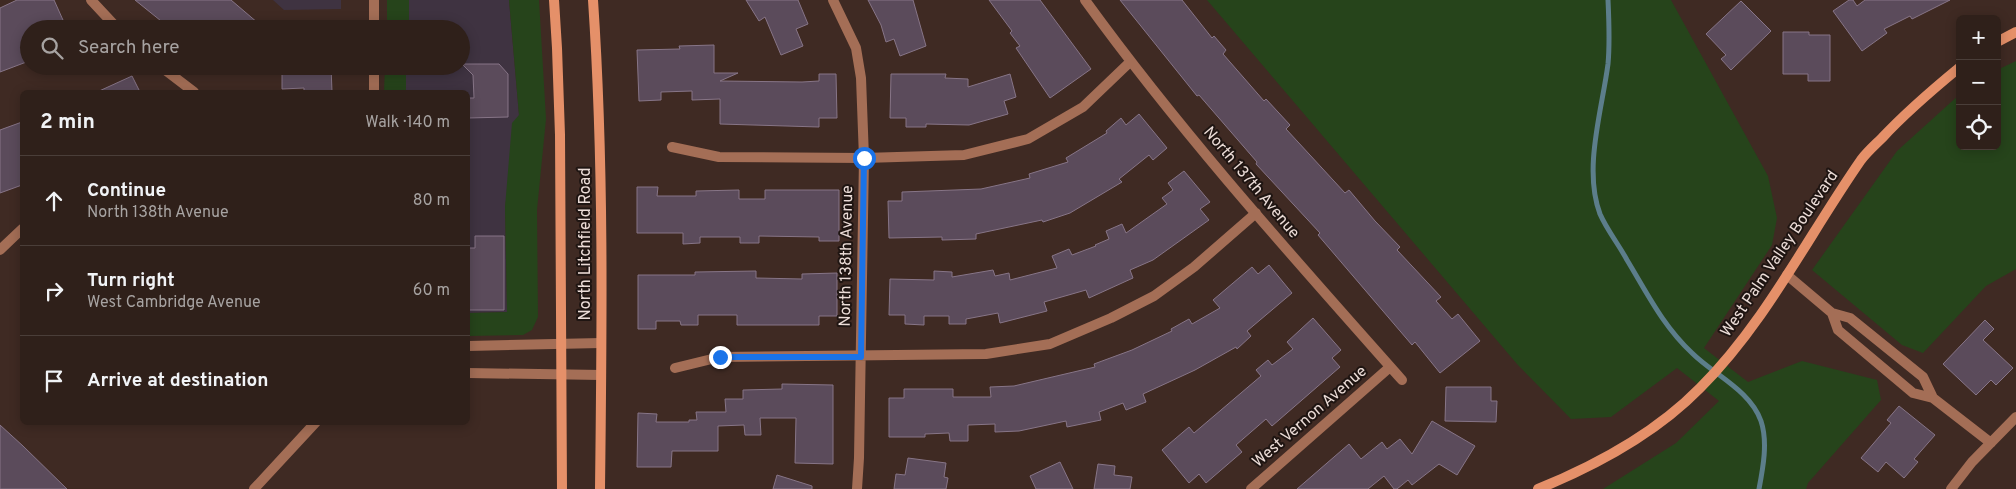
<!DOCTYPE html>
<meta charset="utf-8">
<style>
body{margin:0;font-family:Overpass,sans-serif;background:#3b2d27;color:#f1f3f6}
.controls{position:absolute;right:15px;top:15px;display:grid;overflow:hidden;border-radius:8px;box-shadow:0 2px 12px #0003}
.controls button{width:45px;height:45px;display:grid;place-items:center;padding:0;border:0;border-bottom:1px solid #4a3e39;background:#2f201a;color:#f1f3f6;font:25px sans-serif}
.stop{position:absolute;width:15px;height:15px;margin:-11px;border:4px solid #1a73e8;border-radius:50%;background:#fff}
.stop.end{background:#1a73e8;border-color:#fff;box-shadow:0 1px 5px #0008}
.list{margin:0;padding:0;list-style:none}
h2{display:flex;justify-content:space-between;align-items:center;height:65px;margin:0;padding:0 20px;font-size:21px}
h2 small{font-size:16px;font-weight:400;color:#a7a3a2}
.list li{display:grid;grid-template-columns:32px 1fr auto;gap:15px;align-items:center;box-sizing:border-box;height:90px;padding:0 20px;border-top:1px solid #4a3e39}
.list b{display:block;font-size:19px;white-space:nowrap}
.list p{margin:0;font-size:16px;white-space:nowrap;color:#a7a3a2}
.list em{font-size:16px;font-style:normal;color:#a7a3a2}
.icon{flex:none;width:28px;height:28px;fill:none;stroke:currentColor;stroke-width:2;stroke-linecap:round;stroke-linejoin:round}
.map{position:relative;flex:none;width:2016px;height:489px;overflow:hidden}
.search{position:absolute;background:#2f201a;box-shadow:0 2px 12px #0003;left:20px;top:20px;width:450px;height:55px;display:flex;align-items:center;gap:12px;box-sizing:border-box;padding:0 18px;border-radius:28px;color:#a7a3a2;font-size:19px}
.panel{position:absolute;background:#2f201a;box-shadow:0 2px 12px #0003;left:20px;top:90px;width:450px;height:335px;border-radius:8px}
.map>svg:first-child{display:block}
.commercial{fill:#3f3341}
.green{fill:#26441b}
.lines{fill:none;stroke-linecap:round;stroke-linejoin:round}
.stream{stroke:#5c7e8b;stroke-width:5}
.building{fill:#5b4b5b;stroke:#877587}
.street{stroke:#a46e56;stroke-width:10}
.secondary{stroke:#e59069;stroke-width:10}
.route{stroke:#1a73e8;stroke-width:6}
.labels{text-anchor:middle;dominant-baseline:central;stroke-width:4;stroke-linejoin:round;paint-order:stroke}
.street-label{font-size:16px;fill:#ebdcd7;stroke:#1f1512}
</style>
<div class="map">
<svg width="2016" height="489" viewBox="0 0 2016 489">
<rect width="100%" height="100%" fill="#3f2a23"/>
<path class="commercial" d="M273,0h68v9l-57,1z
M409,0h100l10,115 -14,92 2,105 -39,1v-221h-62v-26h55v-37h-52z"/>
<path class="green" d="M387,0h22v29h-22z
M509,0h30l7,119 -9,91 1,107 -6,13 -9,5 -55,1v-23l39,-1 -2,-105 7,-84 7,-8z
M1207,0h464l97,176 9,42 -5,27 -68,103 44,34 54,-21 75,19 4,20 -73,83 -2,6h-203l73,-46 43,-42 -42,-33 -66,49 -40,2 -54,-55z
M2016,61v208l-30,17 -63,67 -21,-8 -90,-75 85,-119 63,-57v52h37v-76z
M385,66h21v26h-22z"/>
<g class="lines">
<path class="stream" d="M1608,0c1,21 2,43 0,64 -6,46 -25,105 -8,150 7,16 19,31 27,46 20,33 36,66 65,93 22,22 58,37 69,68 7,21 2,47 -2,68"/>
</g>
<path class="building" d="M17,0h37l13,29h-38v32l-29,11v-64z
M135,0h96l34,29h-94z
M746,0h52l10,24 -12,5 7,17 -22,9 -16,-38 -6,4z
M868,0h45l13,46 -26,10 -6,-17 -8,3 -5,-17z
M989,0h51l51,69 -41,29 -34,-50 4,-2 -10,-13 2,-2z
M1120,0h62l30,38 2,-2 12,14 -3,4 41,47 2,-2 24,26 -4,4 59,64 4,-3 26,31 25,26 -3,3 44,47 -5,4 16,18 6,-5 22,27 -40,32 -25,-31 -3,3 -94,-110 2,-2 -64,-69 1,-2 -58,-67 -2,1z
M1849,0h4l4,6 8,-6h85l-38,19 -2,-3 -26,13 3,4 -25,18 -29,-40z
M1741,1l30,30 -40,39 -10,-11 5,-4 -20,-21z
M1783,32h26v3h21v46h-22v-7h-25z
M714,45v28h24l-18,8 82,1 17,-1v-7h17l1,44h-18v9l-99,-3v-25l-28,1v-9l-31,1v8l-22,1 -2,-51 43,-1 -1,-3z
M462,64h37l9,10v43l-40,1v-20h6l-1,-23z
M282,66h49l1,26h-28v-4l-22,1z
M891,74h55l-1,4 23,1v8l42,-13 6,23 -12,4 4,13 -39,11 -43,-1v3h-20v-9h-16z
M132,76l8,16h-43z
M1139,114l28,34 -14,12 -4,-5 -30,24 3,3 -52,31 -27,9 -1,-2 -66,14v5l-34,1v-3l-53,1 -1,-37h14v-9l79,-3 49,-11 -1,-4 39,-12 -2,-4 41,-25 -1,-2 15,-13 5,7z
M22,122v63l-22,8v-63z
M1184,171l26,31 -10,7 9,11 -56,40 -23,10 3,8 -44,20 -3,-8 -42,12 3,9 -47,12 -2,-10 -32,6v5h-17v-8h-25v9l-19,-1v-9h-16l1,-36 44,1v-9l18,1v5l41,-7 2,6 14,-3 1,7 47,-12 -5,-12 17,-7 3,6 24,-9 -1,-1 14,-6 -3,-8 16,-7 4,9 41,-29 -5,-6 11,-8 -5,-7z
M637,187h21l-1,9h39v-5l43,-1v9h26v-9h74v51h-20v-4l-60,-1v7h-19v-6h-40v6l-17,1v-11h-46z
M475,236h29v74h-36v-62h7z
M1269,265l23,28 -45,38 4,5 -14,13 -1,-2 -41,23 -52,24 3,8 -20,8 -3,-7 -24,9 2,8 -34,7 -1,-6 -47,10 -24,1v-8l-27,1v16h-18l-1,-8 -24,1v3h-36v-39h15v-9h49v8h38l-1,-10 24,-1 81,-19 -1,-3 38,-14 40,-19 -1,-2 18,-10 3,5 28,-16 -7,-8 39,-33 6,7z
M756,271v7l46,1v-5l35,-1v43h-18v9h-82v-10h-39v10h-17l-1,-4h-24v8h-18v-54h57v-3z
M1313,318l28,32 -9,8 8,9 -68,59 -6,-7 -30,26 6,7 -36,31 -7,-9 -10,9 -27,-33 27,-23 5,6 67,-57 -5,-6 12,-10 4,5 21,-16 -6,-7z
M1985,320l9,9 -11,11 30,28 -17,17 -5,-5 -15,15 -33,-31z
M782,384l51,1v79l-38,-1 1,-45h-36l1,17h-16l-1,-10 -26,1v25h-46l-1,16h-34l1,-54 19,1 -1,8h33v-2h8l-1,-8h30l-1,-13h18v-9l39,-1z
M1446,387h45v14h6l-1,21 -51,-1z
M1899,406l36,29 -21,24 4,3 -14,16 -18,-16 -8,10 -17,-14 30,-35 -4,-3z
M1432,421l43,25 -18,29 -18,-11 -27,21 -4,-5 -11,9h-3l-10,-13 -16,13h-71l52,-45 12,15 21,-17 5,7 13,-10 12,15z
M0,425l23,21 44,43h-67z
M908,458l38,5 -2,14 4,1 -2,11h-52l2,-15 9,1z
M1060,462l13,27h-37l-6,-13z
M1098,464l17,2 -1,9 18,2 -2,12h-36z
M777,475l35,11v3h-39z"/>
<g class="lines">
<path class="street" d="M91,0l27,29
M833,0l23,48 5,30 3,80 -5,300 -2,31
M1085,0c97,134 208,257 317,380
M374,29v-29
M160,66l34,26
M374,92v-26
M672,147l47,10 145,1 100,-3 64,-16 55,-32 47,-45
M0,250l22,-21
M1787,275l45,38 18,5 73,59 10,21
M1832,313l6,17 75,63 20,5 58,45
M468,346l133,-3
M675,368l45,-11 266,-3 64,-10 61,-26 43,-22 40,-29 62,-54
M468,373l133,2
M254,489l62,-67
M1251,489l139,-122
M1951,489l21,-27 44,-45"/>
<path class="secondary" d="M554,0l3,48 3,87 2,354
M593,0c11,163 9,326 7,489
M1997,42l19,-10
M1538,489c59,-24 117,-55 162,-101 66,-66 108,-152 161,-228 6,-8 14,-15 21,-22 25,-27 50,-48 78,-71"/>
</g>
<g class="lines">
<path class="route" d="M720,357h141l3,-199"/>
</g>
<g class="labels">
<g class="street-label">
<text transform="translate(1251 183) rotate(50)">North 137th Avenue</text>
<text transform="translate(586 244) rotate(-90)">North Litchfield Road</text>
<text transform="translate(1780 254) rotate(-56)">West Palm Valley Boulevard</text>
<text transform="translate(847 256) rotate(-89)">North 138th Avenue</text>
<text transform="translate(1310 417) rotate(-41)">West Vernon Avenue</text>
</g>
</g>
</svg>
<div class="controls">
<button>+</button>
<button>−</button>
<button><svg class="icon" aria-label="locate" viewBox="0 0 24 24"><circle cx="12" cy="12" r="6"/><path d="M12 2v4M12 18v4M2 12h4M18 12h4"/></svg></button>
</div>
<div class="stop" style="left:864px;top:158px"></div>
<div class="stop end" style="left:720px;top:357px"></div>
<div class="search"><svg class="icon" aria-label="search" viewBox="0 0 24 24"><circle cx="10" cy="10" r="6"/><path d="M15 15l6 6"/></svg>Search here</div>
<section class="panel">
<h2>2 min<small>Walk · 140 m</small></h2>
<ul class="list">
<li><svg class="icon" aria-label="ahead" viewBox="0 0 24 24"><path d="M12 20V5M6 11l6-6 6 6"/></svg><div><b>Continue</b><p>North 138th Avenue</p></div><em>80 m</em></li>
<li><svg class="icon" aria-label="right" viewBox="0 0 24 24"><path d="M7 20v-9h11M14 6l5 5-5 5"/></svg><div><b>Turn right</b><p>West Cambridge Avenue</p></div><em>60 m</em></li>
<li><svg class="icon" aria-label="arrive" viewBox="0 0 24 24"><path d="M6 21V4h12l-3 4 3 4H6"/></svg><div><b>Arrive at destination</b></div></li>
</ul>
</section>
</div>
